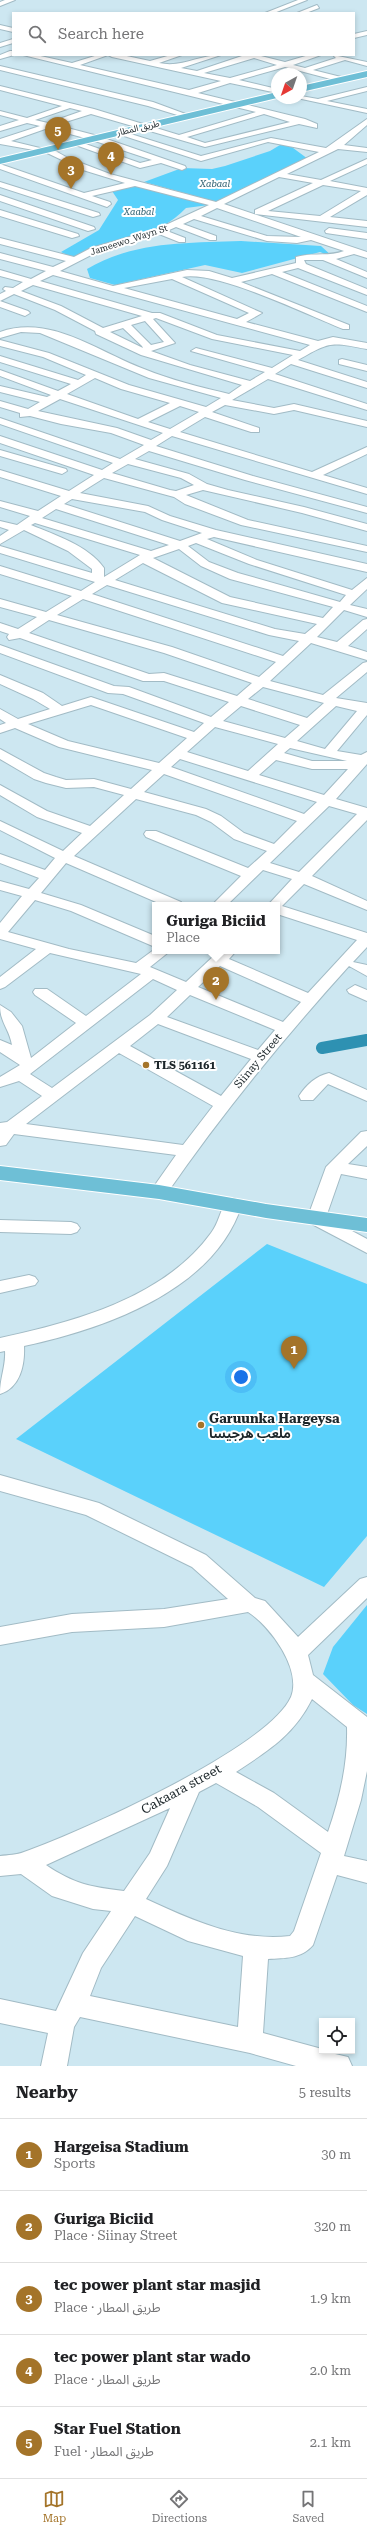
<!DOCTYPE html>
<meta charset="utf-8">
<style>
body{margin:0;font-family:"Roboto Serif","Noto Sans Arabic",serif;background:#f6f6f6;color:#202124}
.controls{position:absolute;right:12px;bottom:12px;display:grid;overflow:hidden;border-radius:0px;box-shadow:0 2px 6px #0003}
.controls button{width:36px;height:36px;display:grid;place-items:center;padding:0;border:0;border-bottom:1px solid #e0e0e0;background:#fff;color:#202124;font:20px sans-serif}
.compass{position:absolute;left:271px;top:68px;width:36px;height:36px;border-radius:50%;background:#fff;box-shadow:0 2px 6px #0003;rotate:220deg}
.you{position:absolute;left:241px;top:1377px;width:14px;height:14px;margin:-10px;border:3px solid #fff;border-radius:50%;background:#1a73e8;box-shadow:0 0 0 6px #1a73e833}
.badge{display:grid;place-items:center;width:26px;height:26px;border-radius:50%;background:#a47429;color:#fff;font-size:13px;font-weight:700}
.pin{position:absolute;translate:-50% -33px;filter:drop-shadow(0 1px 2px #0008)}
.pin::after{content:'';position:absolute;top:21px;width:14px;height:12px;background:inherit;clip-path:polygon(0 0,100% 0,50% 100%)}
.popup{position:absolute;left:152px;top:902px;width:128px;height:52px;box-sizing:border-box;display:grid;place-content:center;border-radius:0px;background:#fff;filter:drop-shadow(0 1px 3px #0005);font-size:13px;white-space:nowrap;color:#757577}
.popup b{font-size:15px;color:#202124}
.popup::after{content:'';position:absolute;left:50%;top:100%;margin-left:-8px;border:8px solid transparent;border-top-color:#fff}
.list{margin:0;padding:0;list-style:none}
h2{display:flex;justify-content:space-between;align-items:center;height:52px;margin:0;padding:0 16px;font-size:17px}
h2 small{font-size:13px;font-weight:400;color:#757577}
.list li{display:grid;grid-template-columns:26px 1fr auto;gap:12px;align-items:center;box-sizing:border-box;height:72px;padding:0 16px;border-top:1px solid #e0e0e0}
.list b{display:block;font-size:15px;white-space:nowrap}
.list p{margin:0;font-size:13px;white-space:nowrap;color:#757577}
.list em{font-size:13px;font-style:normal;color:#757577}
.icon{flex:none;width:22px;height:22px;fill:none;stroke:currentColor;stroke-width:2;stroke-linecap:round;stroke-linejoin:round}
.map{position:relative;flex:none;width:367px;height:2066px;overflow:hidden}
.search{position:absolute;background:#fff;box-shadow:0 2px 6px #0003;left:12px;right:12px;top:12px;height:44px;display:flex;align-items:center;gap:10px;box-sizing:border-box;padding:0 14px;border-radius:0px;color:#757577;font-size:15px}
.sheet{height:412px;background:#fff}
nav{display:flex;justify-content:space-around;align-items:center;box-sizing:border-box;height:56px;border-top:1px solid #e0e0e0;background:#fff;font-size:11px;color:#757577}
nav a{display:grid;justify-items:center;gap:2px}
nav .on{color:#a47429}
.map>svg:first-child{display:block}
.green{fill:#5ad1fb}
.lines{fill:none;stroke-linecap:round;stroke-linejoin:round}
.canal{stroke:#2e91b2;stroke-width:12}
.minor-casing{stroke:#a2bbc5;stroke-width:2}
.major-casing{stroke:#fff;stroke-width:2}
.minor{fill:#fff;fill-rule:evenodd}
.major{fill:#6ebfd6;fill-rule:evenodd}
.poi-dot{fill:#a47429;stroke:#fff;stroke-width:1.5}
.labels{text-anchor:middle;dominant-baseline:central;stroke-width:4;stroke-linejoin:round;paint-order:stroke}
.far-street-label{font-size:9px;fill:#1c262a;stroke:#fff}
.far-park-label{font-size:9px;font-style:italic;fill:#275b6d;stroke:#fff}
.street-label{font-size:11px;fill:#1c262a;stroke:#fff}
.poi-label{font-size:11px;font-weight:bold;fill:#1c262a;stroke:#fff;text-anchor:start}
.near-poi-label{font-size:13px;font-weight:bold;fill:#1c262a;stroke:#fff;text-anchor:start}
.near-street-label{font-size:13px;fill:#1c262a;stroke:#fff}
</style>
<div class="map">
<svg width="367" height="2066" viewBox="0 0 367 2066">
<rect width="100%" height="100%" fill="#cde7f1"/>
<path class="green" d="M285,142l23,17 -91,43 -73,-20 38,-14 30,1 13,-3 45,-15z
M138,186l71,19 -23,3c-30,31 -74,38 -113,50l-12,-6 38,-22 19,-30 -6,-9z
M241,241l80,5 12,11 -13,-5 -78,21 -37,-8 -90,20 -25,-7 -3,-9c47,-28 101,-26 154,-28z
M267,1244l100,40v252l-43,51 -308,-148z
M367,1605v109l-14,-9 -30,-31 10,-27z"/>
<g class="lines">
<path class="canal" d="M322,1048l45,-8"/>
<g class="minor-casing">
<path id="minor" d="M5,0h10l-15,6v-4z
M298,0h9l-33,13h-9z
M317,5l2,3 -13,5h-9z
M0,25l13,3v4l-13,-3z
M367,31v4l-13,3v-4z
M13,39v4l-13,4v-4z
M10,51h3l1,4 -14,4v-4z
M23,55h13l36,8 26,-8h24l28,6 21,-6h11l-23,8c23,5 39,-8 62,-8l-40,13 16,3 48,-16h12l28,7 24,-7h12l-28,10 12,3 31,-10 -3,-3 34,7v4l-22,-6 -32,10 32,8 -3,4 -57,-15 -46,13 38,9v4l-47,-10 -32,10 107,26 12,5v4l-18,-4 -94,23 -114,-33 -35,11 42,11 87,30 1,2 -4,2 -21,-7 -21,5 -70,-25 7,-2 63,22 12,-3 -60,-20 -44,-12 -37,13 33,8 6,-1 18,10 42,16 106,28 103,-50 -51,-10 -67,19 -83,-27v-4l83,26 70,-18 55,10 41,-29v6l-23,20 23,3v4l-29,-3 -51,25 34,6 46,-21v5l-37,17 37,7v7l-37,22 37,4v6l-112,-13v-4l58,-27 -34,-6 -55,27 143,48v6l-13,-4 -18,5 31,13v6l-44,-18h-19l2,4 61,25v6l-69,-27 -16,4 85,34v6l-95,-38 -31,8 108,43v4h-6c-36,-14 -126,-59 -161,-52l80,36 -16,9 72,19 15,-4 34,6v6c-37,-7 -36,-8 -69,11l69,22v6l-76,-24 -16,10 92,30v6l-99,-31 -36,21 42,8 20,-4 73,17v6l-73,-17 -20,4 -49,-9 -13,7 47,16v4h-8l-46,-15 -25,15 132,40 55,-25v7l-44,21 44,13v6l-195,-58 -16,10 97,30 114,31v6l-122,-33 -96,-29 -14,8 54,15 18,10 21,6 76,17 63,17v7l-65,-18 -99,-23 -17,5 62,25 119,26v6l-126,-27 -56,-21 -11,-7 -70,-19 -24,15 68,13 22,10 46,14 151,34v8l-153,-35 -7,2 50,21 95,30 15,-12v11l-17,16 17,4v8l-23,-7 -27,27 20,5 26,-22 4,-1v10l-19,17 19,6v8l-56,-17 -41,38 53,14 40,-32 4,-1v10l-31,26 31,5v12l-30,36 24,4 6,-3v12l-31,35 31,9v12l-55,56 55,25v9l-63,-26 -22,22 85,27v14l-14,15 14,3v11l-18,-10c-66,73 -128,149 -184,230h-12l-3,-4 26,-37 -162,-21 -8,11 -6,1v-23l7,-1 35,-26 -23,-15 -19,6v-10l20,-12 -20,-13v-12l12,5c-3,-17 -12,-22 -12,-40l11,7 11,14 9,32 45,-35 -41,-28 -2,-3 2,-3h12l39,27 55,-42 -91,-21 -45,34 -5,2v-12l36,-28 -36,-10v-16l22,-27 -22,-6v-9l29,8 10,-11 -39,-15v-9l45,16 10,-12 -55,-28v-9l63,30 19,-18 -45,-16 -37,-22v-10l47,26 43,15 34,-31 -30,-8 -28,1 -20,-5 -12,-4 -34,-20v-10l44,24 12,4 10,3 28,-1 37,10 21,-19 -93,-23 -44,-19 -15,5v-8l6,-2 -6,-4v-10l18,10 32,-10 -17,-10 -33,-15v-9l43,18 19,13 29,-9 103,35 10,-9 -81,-29 -15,-1 -108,-40v-8l114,41 15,1 82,30 18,-15 -65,-21h-21l-123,-43 -11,2 -2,-3 2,-3 -9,-3v-8l18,6 19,-12 -37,-10v-8l46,13 26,-16 -72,-22v-8l81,25 14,-9 -95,-29v-7l92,27v-4l-24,-18 -44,-21 -24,14v-8l9,-6 -9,-3v-6l17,4 13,-9 -30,-9v-6l38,10 23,-15 -61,-19v-7l69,21 25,-16 -94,-32v-7l102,34 11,-7 -113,-39v-6l120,41 24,-14 -33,-12 -50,-9 -31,-8 -10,1v-4l-20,-6v-6l28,8 12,-7 -40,-10v-6l47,11 4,-2 -51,-19v-6l58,21 13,-7 -71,-22v-6l78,24 8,-5 -43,-18 -43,-11v-6l49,13 80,32 77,22 15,-9 -72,-20 -109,-45 -19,-1 -21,6v-6c51,-18 98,20 144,37 27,11 56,18 85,25l13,-9 -101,-30 -45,-21 -1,-3 -40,-21 -41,-16 -14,7v-7l6,-3 -3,-2 2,-2 8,1 10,-6 -23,-6v-6l31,9 15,-8 -46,-12v-6l53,14 13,-6 -66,-17v-6l74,19 17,-9 66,-19 52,-24 -74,-19 -43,10 18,6 1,2 -4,3 -107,-38v-5l84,29 41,-10 -42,-13 -38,-18 -45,-8v-5l40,-13 -13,-3 -27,8v-5l19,-6 -19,-5v-4l27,7 35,-12 -62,-16v-4l94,23 85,26 77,-23zM108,55l4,2 109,24 -32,9 -109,-25zM254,58l23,7 -47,13 -26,-5zM70,108l12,3 -34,12 -13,-3zM264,114l26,8 -85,21 -18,-6zM323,185l38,6 -41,25 -52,-5zM217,208l84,29 -34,-1 -66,-20zM194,219l73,22 30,2 14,-3 33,11c-16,6 -31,1 -48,6v6l-64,15 -23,-7 -22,-1 -74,16 -53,-15 37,-19 62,-18 20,8h6v-4l-18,-7 9,-4 34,13h6v-4l-33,-12zM53,275l257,70 -10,6 -83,-16 -57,-22h-8l-112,-32zM172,279l77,34 -12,6 -113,-31zM33,285l109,31 -39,12 -42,-22 -40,-15zM156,318l56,21 81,16 -21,13 -76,-20 -5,3 74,21 -15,9 -60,-16 -39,-14 24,-8 -22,-24zM145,321l19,21 -13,3 -20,-20zM123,328l19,18 1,2 -33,-16zM95,378l26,11 49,14 -32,16 -71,-25zM60,399l103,34 -12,7 -34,-12 -79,-17zM180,406l19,6 -29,17 -22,-7zM128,464l53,14 13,7 -18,6 -6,-1 -58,-17zM72,499l73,13 17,8 40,13 -22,8 -116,-37zM56,509l113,36 -18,6 -109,-33zM35,523l105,32 -36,22v-9c-15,-22 -49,-33 -73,-43zM196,543l53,21 97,31 -6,7 -102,-29 -29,-11 -21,-16zM179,549l22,17 29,13 103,28 -10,11 -93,-21 -77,-39zM143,563l79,40 95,21 -12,10 -30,-5 -160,-49zM107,585l162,50 30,6 -16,15 -191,-62zM83,599l193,63 -17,15 -87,-30 -115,-32zM49,620l115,33 88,30 -15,13 -73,-23 -15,1 -120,-41zM263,687l61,16 -17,15 -59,-19zM91,705l96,33 -28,25 -91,-22 -40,-17zM241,706l59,19 -15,13 -62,-17zM336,706l21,5 -32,38 -28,-8zM215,727l63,17 -30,27 -61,-19zM290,748l57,13h-35l-28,-8zM180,759l137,43 -13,12 -133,-47zM276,760l36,9h36l-24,26 -65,-20zM164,774l133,47 -23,23 -30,-11 -23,-17 -15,-7 -62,-17zM136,799l60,16 15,7 23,17 33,12 -19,17 -92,-37h-10l-2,3 2,3 95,39 -29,29h15l36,-35 29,9 -24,26h9v9l80,26 -49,53 -79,-34 7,-8h-17l-33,31 -36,-15 20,-16h-15v-2l-19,14 -67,-14 -61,-17 27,-32 36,11 84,36v-11l-74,-31 -40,-12 25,-30 97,42h20l-2,-3 -107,-46zM329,806l28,8 -58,58 -29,-9zM220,966l81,36 -18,20 -85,-35zM153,979l24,11 -27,25 -98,73 -22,-14zM190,995l85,35 -17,20 -91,-33zM158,1024l93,35 -30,37 -91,-50zM119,1053l94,53 -30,39 -157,-21z
M0,66l153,36 38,14 -4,2 -39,-12 -148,-36z
M367,87v4l-40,10 40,8v4l-70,-15h4v-2l17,3z
M0,182l99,31 1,2 -7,2 -93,-30z
M0,195l94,32 1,2 -7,2 -88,-30z
M0,210l78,24 1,2 -7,2 -72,-22z
M329,228l38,5v6l-41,-6 -1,-2z
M0,301l28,10 2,2 -5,3 -25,-9z
M342,359l25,6v6l-28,-7v-4z
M0,450l66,19 1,2 -5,3 -62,-18z
M355,985l12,5v11l-18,-8 -2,-3z
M329,1073l38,17v11l-39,-17 -15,16h-12l-2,-4c7,-11 17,-20 30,-23z
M367,1131v15l-19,18 19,3v12l-26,-5 -15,43 41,22v14l-57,-30 -3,-4 19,-52 35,-35z
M233,1198l6,2 3,4c-27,87 -139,125 -218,142 1,19 -4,42 -24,48 0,-17 6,-28 5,-43l-5,1v-14c74,-16 164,-40 211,-105 8,-10 9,-23 16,-33z
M0,1220l71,2 6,2 3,4 -3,4 -6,2 -71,-2z
M29,1275l6,2 3,4 -3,4 -35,8v-12z
M0,1475l99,28 107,52 49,43 10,3 33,36 62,-58 7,-2v21l-59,57 5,20 54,42v54l-6,29 -17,56 23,5v22l-30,-8 -24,70c-12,14 -28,13 -45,14l-5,74 59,16v2l26,6 4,9h-56l-46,-13 -170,-36 -6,10 -7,39h-26l7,-33 -48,-10v-24l56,12 27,-58 28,-42 -18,-2 -41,-13 -31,-22 -21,2v-20c8,-1 17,-1 24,-4 57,-20 244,-104 267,-155 11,-28 -21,-71 -43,-85l-84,15 -92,5 -72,13v-18l72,-13 92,-5 64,-10 -36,-32 -106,-52 -86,-24zM312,1699l35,28c1,37 -7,70 -19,105l-54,-39 -38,-21c33,-22 58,-37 76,-73zM216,1783l42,24 63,46 -27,78 -4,5c-50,6 -99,-16 -144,-37l21,-33 32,-74zM170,1808l-20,45 -26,38c-33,-4 -50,-7 -78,-26zM135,1916l53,25 55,15 -5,71 -148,-31 11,-28z"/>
</g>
<g class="major-casing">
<path id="major" d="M367,71v6l-66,15v-6z
M277,92v6l-277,66v-6z
M0,1166l159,19 107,19 101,14v14l-101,-14 -107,-19 -159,-19z"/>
</g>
<use href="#minor" class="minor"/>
<use href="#major" class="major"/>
</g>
<g class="poi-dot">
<circle cx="146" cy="1065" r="4"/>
<circle cx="201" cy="1425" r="4"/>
</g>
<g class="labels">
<g class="far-street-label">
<text transform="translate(138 128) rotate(-13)">طريق المطار</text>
<text transform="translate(129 240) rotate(-18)">Jameewo_Wayn St</text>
</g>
<g class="far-park-label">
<text x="215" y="184">Xabaal</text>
<text x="139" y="212">Xaabal</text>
</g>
<g class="street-label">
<text transform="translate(258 1061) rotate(-50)">Siinay Street</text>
</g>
<g class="poi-label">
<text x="154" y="1065">TLS 561161</text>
</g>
<g class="near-poi-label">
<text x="209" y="1418">Garuunka Hargeysa<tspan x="209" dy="15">ملعب هرجيسا</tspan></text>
</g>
<g class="near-street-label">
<text transform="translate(181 1789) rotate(-29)">Cakaara street</text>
</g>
</g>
</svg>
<div class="controls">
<button><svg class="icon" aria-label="locate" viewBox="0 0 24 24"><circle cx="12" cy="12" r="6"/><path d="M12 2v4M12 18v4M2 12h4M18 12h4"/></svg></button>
</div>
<svg class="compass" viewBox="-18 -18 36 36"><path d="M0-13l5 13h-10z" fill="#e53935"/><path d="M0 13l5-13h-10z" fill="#757577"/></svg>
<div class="you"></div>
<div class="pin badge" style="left:294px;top:1369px">1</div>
<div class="pin badge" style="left:216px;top:1000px">2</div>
<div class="popup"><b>Guriga Biciid</b>Place</div>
<div class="pin badge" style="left:71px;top:189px">3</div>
<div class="pin badge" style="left:111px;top:175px">4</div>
<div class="pin badge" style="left:58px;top:150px">5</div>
<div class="search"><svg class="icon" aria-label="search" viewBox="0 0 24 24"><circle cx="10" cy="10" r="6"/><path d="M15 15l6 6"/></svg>Search here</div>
</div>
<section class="sheet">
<h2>Nearby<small>5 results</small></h2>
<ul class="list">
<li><span class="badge">1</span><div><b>Hargeisa Stadium</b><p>Sports</p></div><em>30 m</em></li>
<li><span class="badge">2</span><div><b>Guriga Biciid</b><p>Place · Siinay Street</p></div><em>320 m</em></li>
<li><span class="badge">3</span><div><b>tec power plant star masjid</b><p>Place · طريق المطار</p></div><em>1.9 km</em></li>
<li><span class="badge">4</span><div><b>tec power plant star wado</b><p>Place · طريق المطار</p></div><em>2.0 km</em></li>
<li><span class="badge">5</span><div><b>Star Fuel Station</b><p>Fuel · طريق المطار</p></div><em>2.1 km</em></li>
</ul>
</section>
<nav>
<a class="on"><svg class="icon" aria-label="map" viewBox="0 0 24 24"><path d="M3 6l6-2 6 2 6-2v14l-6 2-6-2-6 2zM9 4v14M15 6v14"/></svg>Map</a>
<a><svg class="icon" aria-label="directions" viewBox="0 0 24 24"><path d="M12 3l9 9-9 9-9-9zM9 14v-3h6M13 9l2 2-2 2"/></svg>Directions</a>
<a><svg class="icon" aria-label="saved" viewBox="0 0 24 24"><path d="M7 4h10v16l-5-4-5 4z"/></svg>Saved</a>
</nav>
